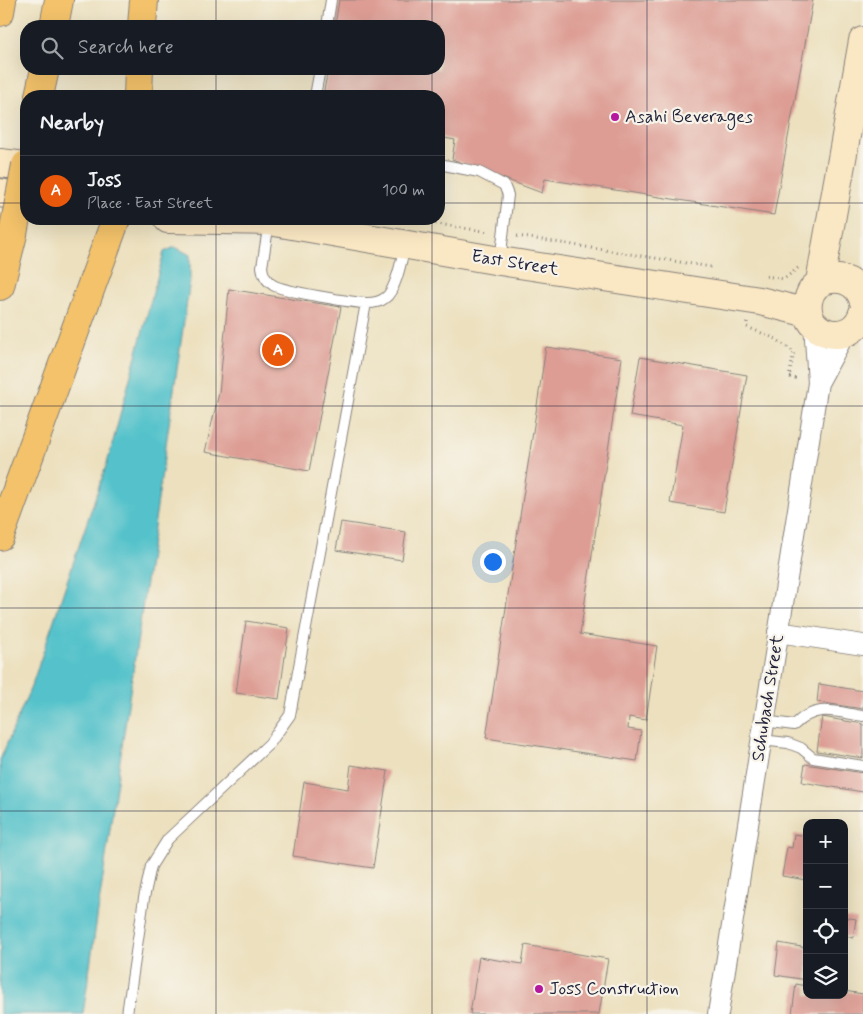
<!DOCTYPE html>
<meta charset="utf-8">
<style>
body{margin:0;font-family:Mynerve,sans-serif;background:#20242c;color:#f1f3f6}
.controls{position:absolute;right:15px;bottom:15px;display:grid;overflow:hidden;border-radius:10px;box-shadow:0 5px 20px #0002}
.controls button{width:45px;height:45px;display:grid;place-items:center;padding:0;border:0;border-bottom:1px solid #363941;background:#171b24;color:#f1f3f6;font:25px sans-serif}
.you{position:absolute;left:492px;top:561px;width:18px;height:18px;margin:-12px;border:4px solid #fff;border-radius:50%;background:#1a73e8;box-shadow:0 0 0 8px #1a73e833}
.badge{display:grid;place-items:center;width:32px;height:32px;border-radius:50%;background:#ea580c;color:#fff;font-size:16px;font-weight:700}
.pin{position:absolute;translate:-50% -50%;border:2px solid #fff;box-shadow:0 1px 5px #0006}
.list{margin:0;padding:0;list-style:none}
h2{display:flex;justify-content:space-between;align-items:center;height:65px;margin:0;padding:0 20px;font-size:21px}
h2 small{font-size:16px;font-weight:400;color:#9ea1a6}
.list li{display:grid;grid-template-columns:32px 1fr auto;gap:15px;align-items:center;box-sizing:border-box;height:70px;padding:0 20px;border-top:1px solid #363941}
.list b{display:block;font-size:19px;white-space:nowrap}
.list p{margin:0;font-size:16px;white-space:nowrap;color:#9ea1a6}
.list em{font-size:16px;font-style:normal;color:#9ea1a6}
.icon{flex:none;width:28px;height:28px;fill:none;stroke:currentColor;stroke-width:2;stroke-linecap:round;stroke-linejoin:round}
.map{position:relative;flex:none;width:863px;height:1014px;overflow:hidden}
.search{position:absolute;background:#171b24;box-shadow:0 5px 20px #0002;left:20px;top:20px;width:425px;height:55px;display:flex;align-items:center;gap:12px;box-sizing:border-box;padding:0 18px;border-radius:20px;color:#9ea1a6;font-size:19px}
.panel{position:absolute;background:#171b24;box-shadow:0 5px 20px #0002;left:20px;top:90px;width:425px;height:135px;border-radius:20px}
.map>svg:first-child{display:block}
.water{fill:#54c2cb;stroke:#3b7283}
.building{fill:#dd9d94}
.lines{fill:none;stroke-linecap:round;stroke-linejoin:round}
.lane-casing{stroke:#87817c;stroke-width:12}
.street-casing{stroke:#87817c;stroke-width:22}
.secondary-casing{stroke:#87817c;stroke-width:30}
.highway-casing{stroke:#87817c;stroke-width:30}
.path{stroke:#87817c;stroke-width:3;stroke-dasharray:1 4;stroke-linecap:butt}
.lane{stroke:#fff;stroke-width:10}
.street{stroke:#fff;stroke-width:20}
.secondary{stroke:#fae7c3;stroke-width:28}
.highway{stroke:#f3c26a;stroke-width:28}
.highway-bridge-casing{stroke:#87817c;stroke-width:30;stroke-linecap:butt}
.highway-bridge{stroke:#f3c26a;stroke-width:28}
.grid{fill:none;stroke:#22223b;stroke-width:1;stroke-opacity:0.55}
.poi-dot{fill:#b5179e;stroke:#f7f3e8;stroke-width:2}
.labels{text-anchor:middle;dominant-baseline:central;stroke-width:4.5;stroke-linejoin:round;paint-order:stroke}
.poi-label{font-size:18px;fill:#22223b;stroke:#f7f3e8;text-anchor:start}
.street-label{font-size:18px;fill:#22223b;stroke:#f7f3e8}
</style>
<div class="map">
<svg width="863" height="1014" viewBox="0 0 863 1014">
<rect width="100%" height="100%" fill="#f7f3e8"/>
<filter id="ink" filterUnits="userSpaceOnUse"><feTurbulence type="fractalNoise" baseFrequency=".02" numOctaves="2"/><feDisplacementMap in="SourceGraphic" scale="10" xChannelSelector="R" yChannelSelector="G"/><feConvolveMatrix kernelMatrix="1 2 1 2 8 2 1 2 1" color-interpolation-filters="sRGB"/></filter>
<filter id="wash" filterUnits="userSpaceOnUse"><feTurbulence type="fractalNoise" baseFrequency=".0096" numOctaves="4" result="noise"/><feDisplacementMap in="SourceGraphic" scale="20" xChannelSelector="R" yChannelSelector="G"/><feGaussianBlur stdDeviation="1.12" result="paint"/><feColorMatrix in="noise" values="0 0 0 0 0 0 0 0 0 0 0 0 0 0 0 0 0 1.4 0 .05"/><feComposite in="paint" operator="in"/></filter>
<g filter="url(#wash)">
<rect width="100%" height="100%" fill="#ece0be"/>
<path class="water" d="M175,247l15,8v25l-107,734h-83v-254l33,-78 75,-222 56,-208z"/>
<g id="blocks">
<path class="building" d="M339,0h474l-39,215 -229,-36 -3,14 -90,-34 3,-19 -16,-3v-41h-116l5,-27h111v-43h-104z
M229,289l112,18 -32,164 -104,-19 14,-59z
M546,347l76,11 -42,276 77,12 -11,74 -17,-3 -1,12 13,2 -4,30 -151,-23z
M640,357l107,18 -23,137 -54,-9 13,-78 -53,-9z
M341,522l65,10 -4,28 -66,-10z
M246,621l43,7 -10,71 -43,-6z
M819,684l44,7v18l-46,-7z
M822,717l41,7v34l-46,-7z
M805,764l58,9v19l-61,-10z
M351,765l37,6 -15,97 -80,-12 11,-74 44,7z
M794,834l13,2v44l-25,-4 5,-29 5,1z
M844,917l12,2 -3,19 -9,-2z
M779,943l28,5v32l-32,-5z
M525,945l83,14 -9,55h-129l9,-57 43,7z
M796,984l11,2v9h37v-4l19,3v20h-71z"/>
</g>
</g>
<g filter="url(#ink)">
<use href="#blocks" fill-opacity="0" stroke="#87817c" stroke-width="1"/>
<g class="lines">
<g class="lane-casing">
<path id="lane" d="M327,26l4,-26
M315,96l5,-27
M439,164l40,8 25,13 4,10 -8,66
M269,222l-7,45c1,8 4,14 11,18 9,6 81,18 94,18 6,0 13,-1 18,-5 11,-7 17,-40 20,-53
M764,721l30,4c23,-22 41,-13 69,-9
M761,740l27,3 13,5 12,10 50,8
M127,1014l17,-116 7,-32 17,-27 102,-96 20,-28 76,-412"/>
</g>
<g class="street-casing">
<path id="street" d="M818,383l27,-50
M778,632l85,13
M718,1014l100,-631 -4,-59"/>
</g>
<g class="secondary-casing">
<path id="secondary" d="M0,163l26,3
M0,193l26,5
M168,219l101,2 231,40 260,40 48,12
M820,282l43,-241
M863,299c-8,-28 -51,-27 -55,3 -5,35 45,45 55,11"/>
</g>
<g class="highway-casing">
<path id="highway" d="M0,12l2,-12
M54,26l5,-26
M142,26l2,-26
M39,96l6,-27
M138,96l1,-27
M0,286l13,-52
M0,536l116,-317"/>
</g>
<path class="path" d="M406,219l83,13
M517,236l194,31
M766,276l18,3 14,-11
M747,322v5l29,12 18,13 -5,25 10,2"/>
<use href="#lane" class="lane"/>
<use href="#street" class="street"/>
<use href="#secondary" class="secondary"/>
<use href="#highway" class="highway"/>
<g class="highway-bridge-casing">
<path id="highway-bridge" d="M13,234l13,-69"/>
</g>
<use href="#highway-bridge" class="highway-bridge"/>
</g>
</g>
<path class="grid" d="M216,0v26M432,0v26M647,0v1014M216,69v27M432,69v27M0,203h26M439,203h424M216,219v795M432,219v795M0,406h863M0,608h863M0,811h863"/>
<g class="poi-dot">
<circle cx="615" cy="117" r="5"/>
<circle cx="539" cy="989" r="5"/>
</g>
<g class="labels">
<g class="poi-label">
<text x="625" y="117">Asahi Beverages</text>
<text x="549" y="989">Joss Construction</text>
</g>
<g class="street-label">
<text transform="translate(515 263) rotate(9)">East Street</text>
<text transform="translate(768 698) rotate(-81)">Schubach Street</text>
</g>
</g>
</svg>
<div class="controls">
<button>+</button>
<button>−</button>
<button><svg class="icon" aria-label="locate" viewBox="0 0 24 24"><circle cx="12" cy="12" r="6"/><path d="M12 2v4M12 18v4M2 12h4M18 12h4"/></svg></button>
<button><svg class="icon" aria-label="layers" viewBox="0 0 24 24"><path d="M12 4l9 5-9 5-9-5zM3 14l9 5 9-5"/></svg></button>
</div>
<div class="you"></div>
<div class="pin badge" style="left:278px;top:350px">A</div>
<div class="search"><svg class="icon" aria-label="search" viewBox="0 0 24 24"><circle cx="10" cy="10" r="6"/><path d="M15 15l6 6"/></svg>Search here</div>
<section class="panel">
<h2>Nearby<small></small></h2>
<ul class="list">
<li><span class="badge">A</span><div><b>Joss</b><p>Place · East Street</p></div><em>100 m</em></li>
</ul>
</section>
</div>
